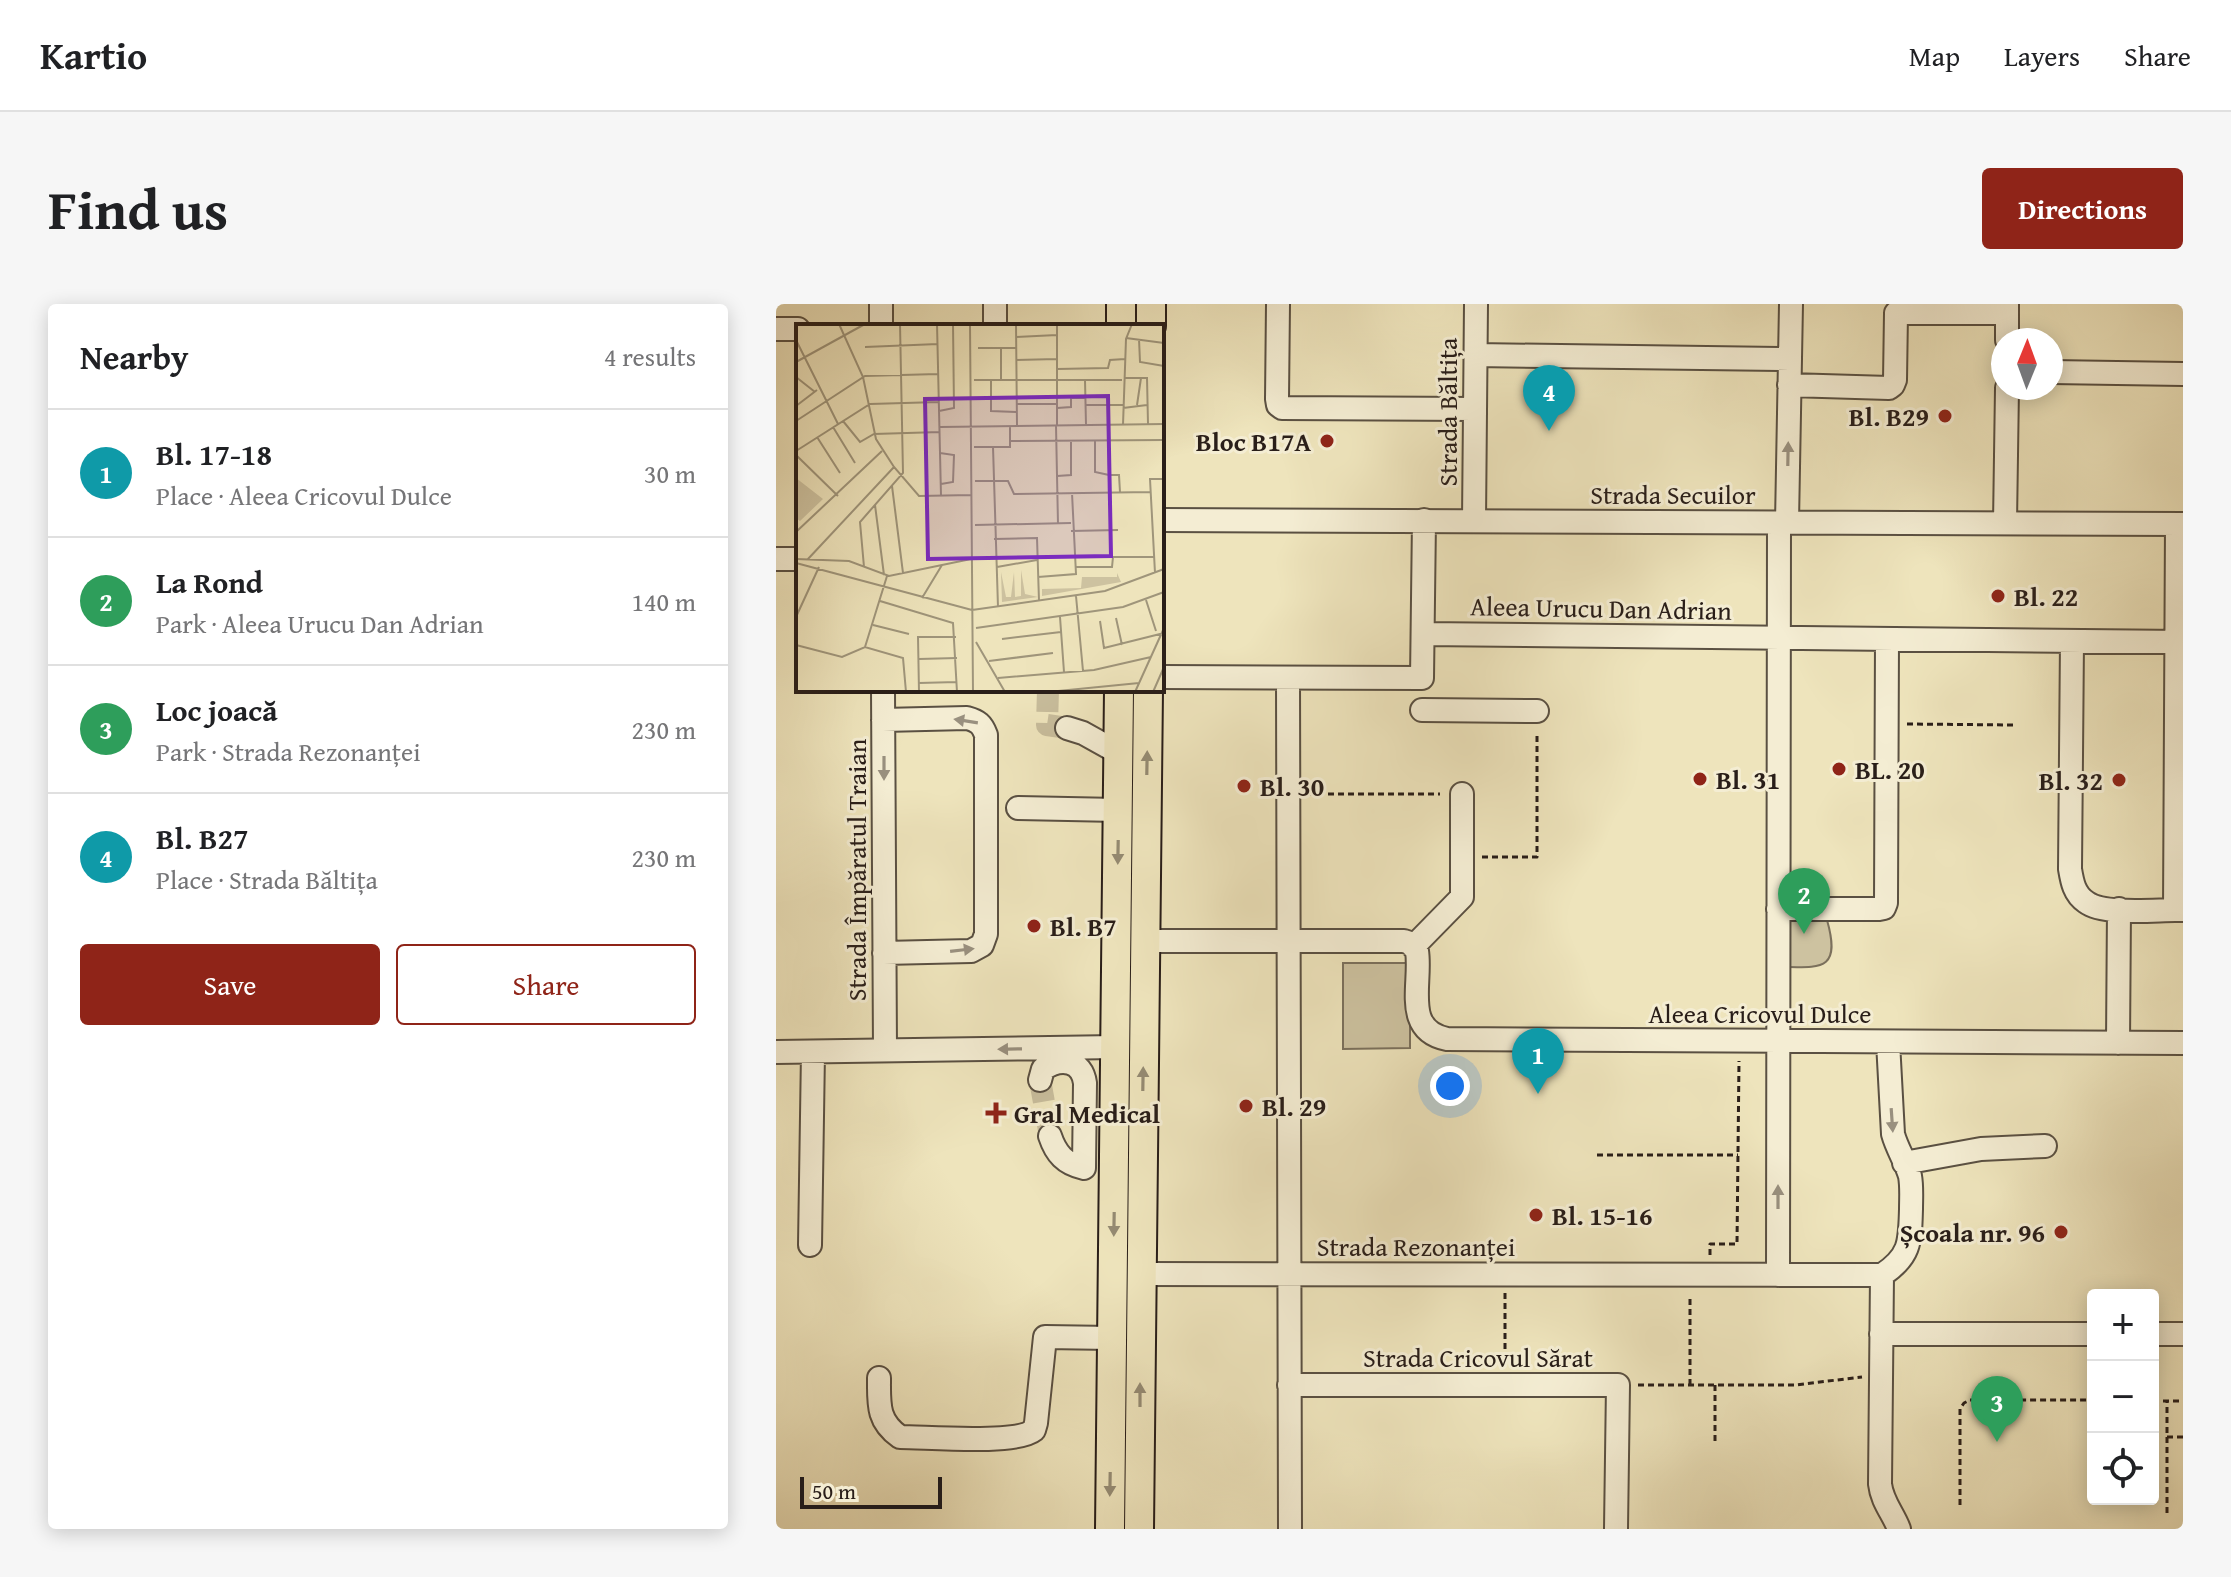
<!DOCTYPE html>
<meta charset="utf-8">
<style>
body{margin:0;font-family:"Gentium Book Plus",serif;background:#f6f6f6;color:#202124}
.controls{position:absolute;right:24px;bottom:24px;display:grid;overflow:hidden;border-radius:8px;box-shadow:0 4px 20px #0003}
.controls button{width:72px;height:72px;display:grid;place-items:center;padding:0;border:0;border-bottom:2px solid #e0e0e0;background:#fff;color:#202124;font:40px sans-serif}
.compass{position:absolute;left:1215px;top:24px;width:72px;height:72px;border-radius:50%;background:#fff;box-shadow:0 4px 20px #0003;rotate:1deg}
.scale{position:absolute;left:24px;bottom:20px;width:142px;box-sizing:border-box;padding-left:8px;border:4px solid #291e19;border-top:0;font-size:22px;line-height:28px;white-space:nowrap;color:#291e19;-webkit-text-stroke:6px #f4edd3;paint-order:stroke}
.you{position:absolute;left:674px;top:782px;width:28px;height:28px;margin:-20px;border:6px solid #fff;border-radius:50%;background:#1a73e8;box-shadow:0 0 0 12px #1a73e833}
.badge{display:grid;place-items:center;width:52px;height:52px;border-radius:50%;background:#8f2418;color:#fff;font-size:26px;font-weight:700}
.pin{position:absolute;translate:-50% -66px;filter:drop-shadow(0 2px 4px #0008)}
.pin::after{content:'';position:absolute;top:42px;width:28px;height:24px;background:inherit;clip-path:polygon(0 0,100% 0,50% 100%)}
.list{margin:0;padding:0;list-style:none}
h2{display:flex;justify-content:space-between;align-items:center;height:104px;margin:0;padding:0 32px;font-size:34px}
h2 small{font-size:26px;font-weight:400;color:#757577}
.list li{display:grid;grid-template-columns:52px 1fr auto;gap:24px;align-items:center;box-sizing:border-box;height:128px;padding:0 32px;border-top:2px solid #e0e0e0}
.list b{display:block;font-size:30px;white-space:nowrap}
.list p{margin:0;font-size:26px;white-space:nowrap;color:#757577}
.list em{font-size:26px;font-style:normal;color:#757577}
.actions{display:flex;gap:16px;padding:24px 32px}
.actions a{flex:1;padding:18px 0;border:2px solid #8f2418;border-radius:8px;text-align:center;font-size:28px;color:#8f2418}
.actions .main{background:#8f2418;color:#fff}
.icon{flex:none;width:44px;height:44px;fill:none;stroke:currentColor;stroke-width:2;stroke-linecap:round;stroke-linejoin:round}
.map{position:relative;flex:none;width:1407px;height:1225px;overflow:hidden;border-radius:8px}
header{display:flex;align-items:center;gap:48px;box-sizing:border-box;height:112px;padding:0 40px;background:#fff;border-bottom:2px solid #e0e0e0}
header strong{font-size:38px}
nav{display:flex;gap:44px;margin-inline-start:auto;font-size:28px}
.intro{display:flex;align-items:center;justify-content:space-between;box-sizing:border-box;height:192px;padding:0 48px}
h1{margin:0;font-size:56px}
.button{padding:20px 36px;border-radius:8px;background:#8f2418;color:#fff;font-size:28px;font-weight:700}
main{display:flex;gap:48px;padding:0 48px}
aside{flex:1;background:#fff;border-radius:8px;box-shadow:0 4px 20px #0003}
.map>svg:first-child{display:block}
.green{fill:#cdc2a0;stroke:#7b705c;stroke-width:2}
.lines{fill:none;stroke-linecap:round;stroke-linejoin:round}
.minor-tunnel{stroke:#c7bc9b;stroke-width:22;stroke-dasharray:22 11;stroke-linecap:butt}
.minor-casing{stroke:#5a5042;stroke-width:26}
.major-casing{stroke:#291e19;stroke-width:32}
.path{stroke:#291e19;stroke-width:3;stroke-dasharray:6 4;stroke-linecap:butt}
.minor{stroke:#f4edd3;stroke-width:22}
.major{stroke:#eee4bc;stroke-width:28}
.oneway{fill:#99907f}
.oneway2{fill:#958b73}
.poi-dot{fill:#8f2418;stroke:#f4edd3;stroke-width:3}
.labels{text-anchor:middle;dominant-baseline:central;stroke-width:6;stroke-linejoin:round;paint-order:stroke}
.street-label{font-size:26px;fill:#291e19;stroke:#f4edd3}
.poi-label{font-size:26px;font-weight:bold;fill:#291e19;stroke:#f4edd3;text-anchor:start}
.inset-road{fill:none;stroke:#9f957b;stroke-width:2}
.view{fill:#7b2cbf;fill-opacity:0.15;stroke:#7b2cbf;stroke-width:4}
.inset-edge{fill:none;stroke:#291e19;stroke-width:4}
</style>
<header>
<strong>Kartio</strong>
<nav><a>Map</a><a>Layers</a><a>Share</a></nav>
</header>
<div class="intro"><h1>Find us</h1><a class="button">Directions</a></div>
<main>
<aside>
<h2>Nearby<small>4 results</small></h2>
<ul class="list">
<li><span class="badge" style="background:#0f9aa8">1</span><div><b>Bl. 17-18</b><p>Place · Aleea Cricovul Dulce</p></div><em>30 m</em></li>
<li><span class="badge" style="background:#2e9e5b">2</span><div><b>La Rond</b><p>Park · Aleea Urucu Dan Adrian</p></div><em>140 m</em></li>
<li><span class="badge" style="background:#2e9e5b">3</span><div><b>Loc joacă</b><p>Park · Strada Rezonanței</p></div><em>230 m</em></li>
<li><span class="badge" style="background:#0f9aa8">4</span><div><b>Bl. B27</b><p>Place · Strada Băltița</p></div><em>230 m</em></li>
</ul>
<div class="actions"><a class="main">Save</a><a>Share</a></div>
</aside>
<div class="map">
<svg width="1407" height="1225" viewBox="0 0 1407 1225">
<rect width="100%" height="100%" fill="#eee4bc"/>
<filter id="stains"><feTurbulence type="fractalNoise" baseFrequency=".0025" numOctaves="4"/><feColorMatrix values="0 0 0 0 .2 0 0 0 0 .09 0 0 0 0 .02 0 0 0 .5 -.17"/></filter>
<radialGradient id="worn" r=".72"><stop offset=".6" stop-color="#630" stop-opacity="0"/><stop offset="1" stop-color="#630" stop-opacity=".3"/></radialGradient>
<path class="green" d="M1002,605l49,11c15,53 -8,47 -49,47z
M567,659h67v85l-67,1z"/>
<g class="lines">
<path class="minor-tunnel" d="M272,386l-1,35 20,3
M264,776l10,56"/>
<g class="minor-casing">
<path id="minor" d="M105,0v22
M502,0l-1,95 1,6 4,3 193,1
M219,22v-22
M0,25h22
M1231,36v-36
M699,51l314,4
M1275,68l132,2
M1013,81l100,3 4,-3 2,-5 1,-67h111
M386,216l1021,4
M698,217l2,-217
M1011,218l4,-218
M1229,219l2,-135
M1401,220l-2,386h8
M0,255h22
M647,330l760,8
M1296,337l-2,228c2,12 4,25 16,33 17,13 67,8 89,8
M386,373l260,1 2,-158
M512,374l2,851
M107,386l2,360
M646,406l115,1
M107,416l84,-2c11,3 15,6 19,17v199l-4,11 -11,6 -87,2
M291,424l16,5 36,20
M242,504l100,2
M1002,605h101l5,-1 2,-5 1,-264
M369,637h259l6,2 7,8c5,32 -15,79 30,88l736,4
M638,642l48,-49v-103
M1342,739l1,-134
M0,748l340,-5
M264,776l3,-11c18,-12 39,-9 42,14l-1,85c-19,-4 -28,-14 -34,-32
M1128,859l77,-14 64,-3
M34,941l3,-193
M366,970l740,1
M1002,971l1,-752
M1106,971l-2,209c2,18 13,29 19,45
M1106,971c29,-19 28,-34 29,-66 0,-11 1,-22 -1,-33 -4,-14 -13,-27 -17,-42l-5,-92
M1105,1030h212
M1377,1030h30
M103,1074c0,26 -2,43 21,59 28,0 116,8 134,-7l2,-7 9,-86 67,1
M513,1081h329l-2,144"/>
</g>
<g class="major-casing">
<path id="major" d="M345,22v-22
M375,22v-22
M334,1225l9,-839
M363,1225l9,-839"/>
</g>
<path class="path" d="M1131,420l109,1
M532,490h132
M706,553h55v-125
M821,851h141
M934,951v-11h27l2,-183
M729,989v72
M862,1081h157l67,-8
M914,1081v-88
M939,1081v60
M1377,1097h30
M1391,1133h16
M1184,1201v-96l4,-6 6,-3h123
M1391,1209v-112"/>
<use href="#minor" class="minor"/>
<use href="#major" class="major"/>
</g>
<defs><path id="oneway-solid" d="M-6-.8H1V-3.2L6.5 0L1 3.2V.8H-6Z" transform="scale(2)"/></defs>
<g class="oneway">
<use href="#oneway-solid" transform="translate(1012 150) rotate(-89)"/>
<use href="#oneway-solid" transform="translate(190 417) rotate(-171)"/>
<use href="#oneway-solid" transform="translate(108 464) rotate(90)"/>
<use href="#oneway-solid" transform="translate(186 646) rotate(-7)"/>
<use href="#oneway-solid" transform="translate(234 745) rotate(179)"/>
<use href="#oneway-solid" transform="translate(1116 816) rotate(86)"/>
<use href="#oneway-solid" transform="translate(1002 893) rotate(-90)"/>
</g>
<g class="oneway2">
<use href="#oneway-solid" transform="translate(371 459) rotate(-89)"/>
<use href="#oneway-solid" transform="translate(342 548) rotate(91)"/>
<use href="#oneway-solid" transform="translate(367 775) rotate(-89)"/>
<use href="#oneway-solid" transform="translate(338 920) rotate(91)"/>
<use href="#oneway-solid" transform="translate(364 1091) rotate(-90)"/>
<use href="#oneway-solid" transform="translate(334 1180) rotate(91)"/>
</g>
<g class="poi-dot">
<circle cx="1169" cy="112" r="8"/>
<circle cx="551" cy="137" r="8"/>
<circle cx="1222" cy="292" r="8"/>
<circle cx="1063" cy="465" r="8"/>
<circle cx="924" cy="475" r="8"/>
<circle cx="1343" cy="476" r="8"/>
<circle cx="468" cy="482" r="8"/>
<circle cx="258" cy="622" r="8"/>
<circle cx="470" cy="802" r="8"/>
<path d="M216 797h8v8h8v8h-8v8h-8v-8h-8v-8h8z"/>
<circle cx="760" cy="911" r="8"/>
<circle cx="1285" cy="928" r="8"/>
</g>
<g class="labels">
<g class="street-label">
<text transform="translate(671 108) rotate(-90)">Strada Băltița</text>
<text x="897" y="190">Strada Secuilor</text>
<text transform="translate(825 304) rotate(1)">Aleea Urucu Dan Adrian</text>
<text transform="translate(80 566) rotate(-90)">Strada Împăratul Traian</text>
<text x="984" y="709">Aleea Cricovul Dulce</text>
<text x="640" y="942">Strada Rezonanței</text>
<text x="702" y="1053">Strada Cricovul Sărat</text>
</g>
<g class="poi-label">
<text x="1153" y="112" text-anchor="end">Bl. B29</text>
<text x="535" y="137" text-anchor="end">Bloc B17A</text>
<text x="1238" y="292">Bl. 22</text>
<text x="1079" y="465">BL. 20</text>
<text x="940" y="475">Bl. 31</text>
<text x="1327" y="476" text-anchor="end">Bl. 32</text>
<text x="484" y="482">Bl. 30</text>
<text x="274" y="622">Bl. B7</text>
<text x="486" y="802">Bl. 29</text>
<text x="238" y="809">Gral Medical</text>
<text x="776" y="911">Bl. 15-16</text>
<text x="1269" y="928" text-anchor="end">Școala nr. 96</text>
</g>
</g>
<g transform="translate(20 20)">
<rect width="368" height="368" fill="#eee4bc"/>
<path d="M0,154l27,21 -23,22 -4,-3zM225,246l4,24 13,3 -36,5 -1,-30 5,25h5l3,-25 1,25 6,-1zM321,249l4,9 -79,14v-7l39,-1 1,-11h35z" fill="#cdc2a0"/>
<path class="inset-road" d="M43,0l24,53 13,62 18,28 25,29 52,-1M141,0l4,172M174,0l3,368M220,0l1,102M220,13l41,-2M330,14l38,5M343,15l1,23 24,4M0,16l42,84M69,23l73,-3M182,24h38M205,24v32M220,36l41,-1M0,38l69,-38M261,45l51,-1 2,-8 15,-1M0,53l19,15M329,54h22l1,46M178,56h148M195,56v31l25,1M289,56l1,45M220,80h41M290,81h37M341,81l4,-27M0,82l21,-16M261,84l14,-1v-9h15M327,84l24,-3M143,87l15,-3 -1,-84M0,97l69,-45 73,-2M47,97l17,21 14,-8 66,-2M312,101l1,50h10l1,17M327,101l3,-86 6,-15M260,102l2,98M261,102v-102M37,103l22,36M144,103l224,-3M21,113l23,36M299,116v32l14,3M214,117l154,-1M178,123h36v-21M197,123l5,160M0,127l74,-47 69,-2M144,129l14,2 -1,27 -12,2M0,131l42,41M261,152l14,-1v-34M179,157h33l6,13 136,-2M96,162l11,87M79,181l9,70M179,201l96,-2M275,207l47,-1M0,208l86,-81M198,215l43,-1 2,63M0,235l53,2 40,15 82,-17M12,235l86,-92M0,239l176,47M68,243l-4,-45 43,-49 -3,-149M201,243l40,-7M280,243h36l1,-10h42M359,249l-5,-94h14M242,253l38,-3 -4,-81M280,272l7,75M126,274l20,-33M350,276l10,31M84,277l73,22 4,69M176,286l133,-19 59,-22M0,293l23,-50M264,293l4,55M320,294l6,27M304,297l4,27 60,-15M77,301l36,9M180,304l147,-21 41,-15M206,315l59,-7M180,318l29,50M0,321l46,12 23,-10 38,11 3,34M69,323l22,-71M123,335l38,-1M193,337l64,-8M202,354l96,-8 57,-13M123,359l38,-1M123,368l-1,-55h38M252,368l91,-9M339,368l29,-64M357,368l11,-25"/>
<path class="view" d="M312,72l3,160 -183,3 -3,-160z"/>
<rect width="368" height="368" class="inset-edge"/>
</g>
<rect width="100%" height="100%" filter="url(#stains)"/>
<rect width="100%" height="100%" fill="url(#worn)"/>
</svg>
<div class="controls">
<button>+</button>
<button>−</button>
<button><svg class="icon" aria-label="locate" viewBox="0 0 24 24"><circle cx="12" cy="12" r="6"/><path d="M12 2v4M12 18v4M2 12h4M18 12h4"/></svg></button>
</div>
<svg class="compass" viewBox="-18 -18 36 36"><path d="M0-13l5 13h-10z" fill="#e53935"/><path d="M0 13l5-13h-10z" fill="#757577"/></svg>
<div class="scale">50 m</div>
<div class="you"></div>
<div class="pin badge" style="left:762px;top:790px;background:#0f9aa8">1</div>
<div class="pin badge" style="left:1028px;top:630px;background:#2e9e5b">2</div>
<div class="pin badge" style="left:1221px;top:1138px;background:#2e9e5b">3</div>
<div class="pin badge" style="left:773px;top:127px;background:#0f9aa8">4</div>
</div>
</main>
